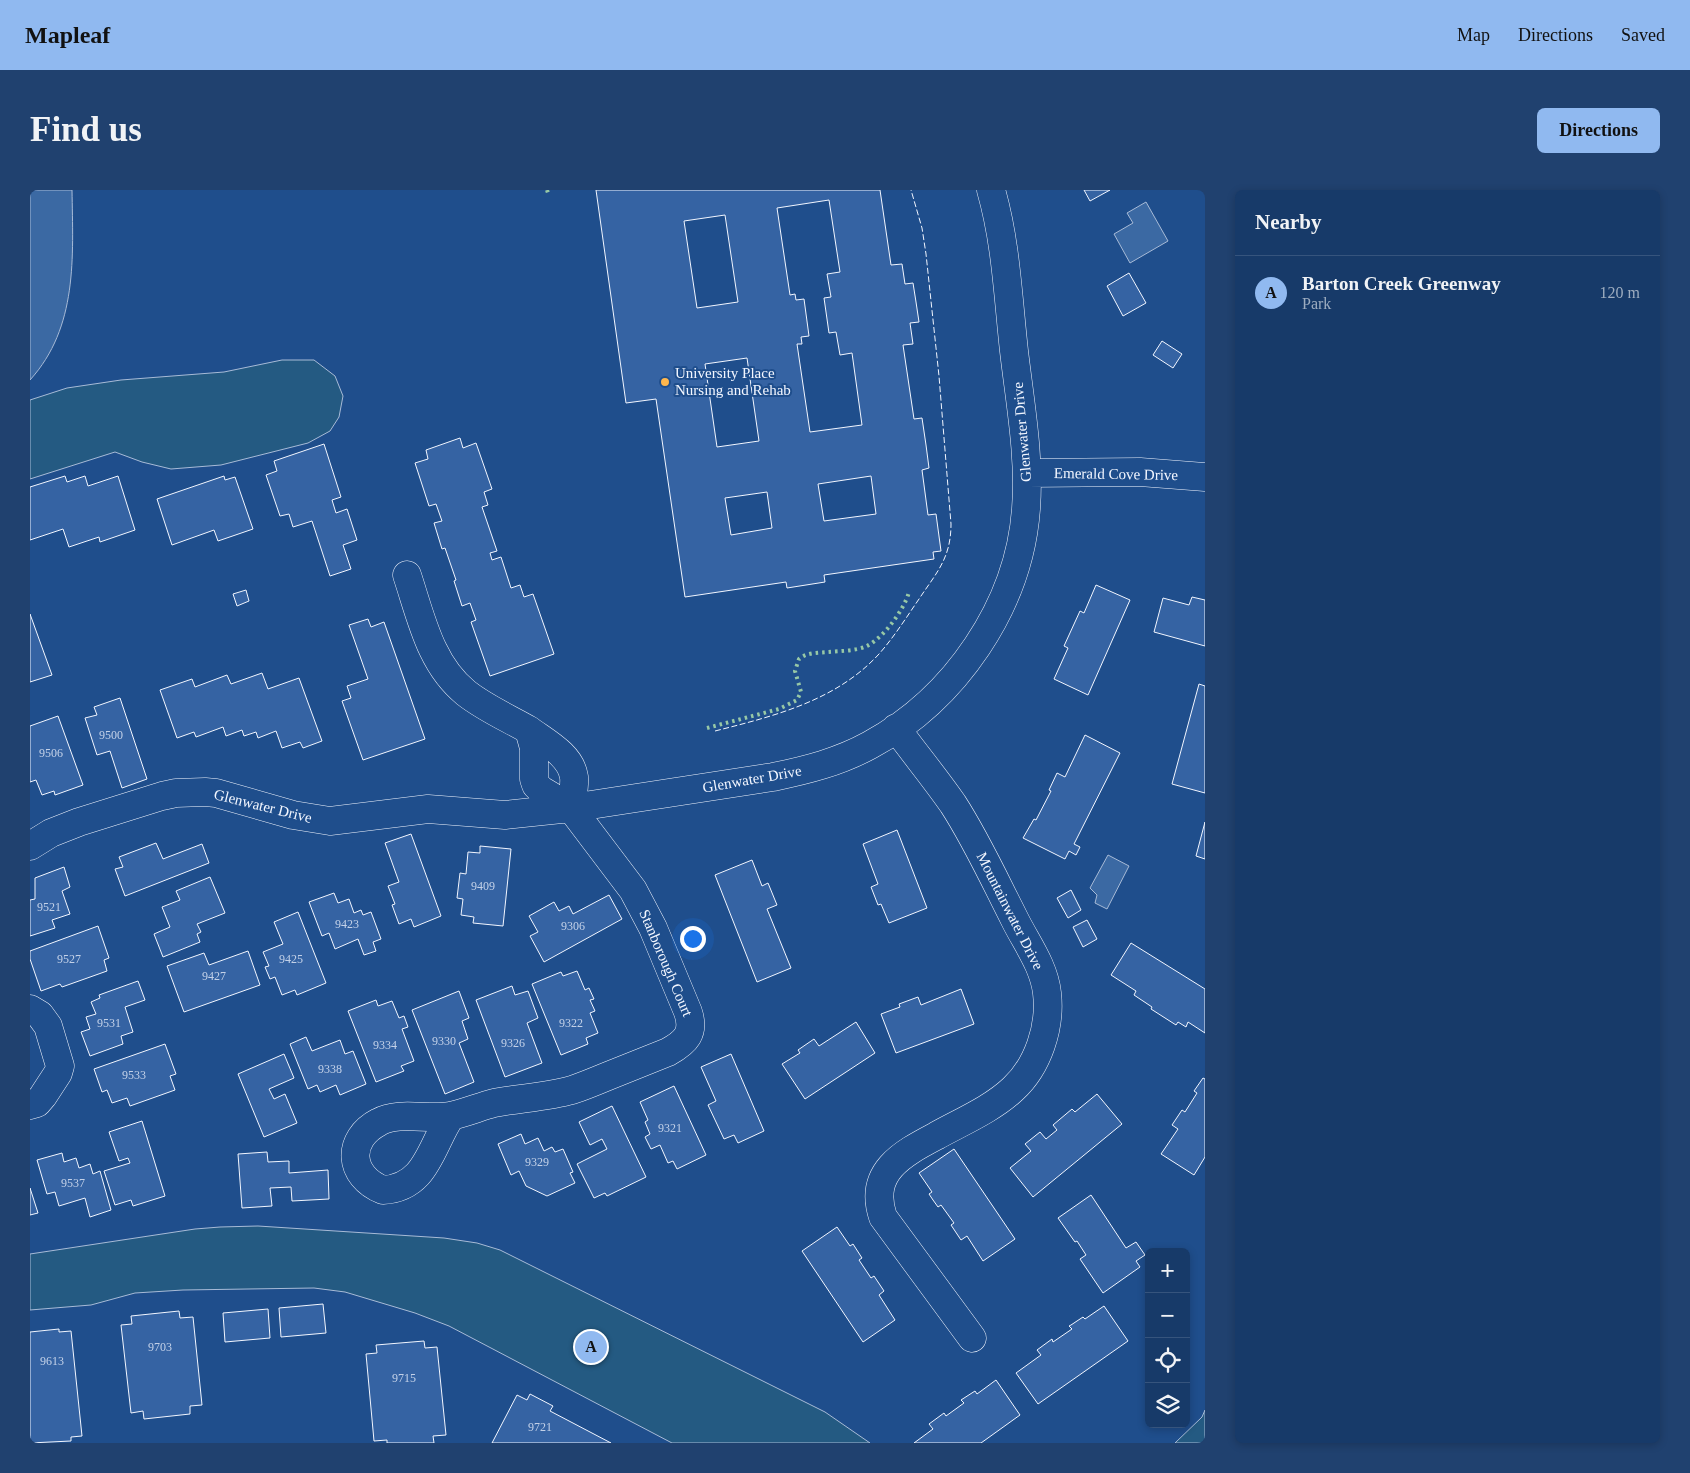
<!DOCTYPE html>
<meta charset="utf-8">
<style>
body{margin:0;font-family:"Times New Roman",serif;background:#20416f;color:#f1f3f6}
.controls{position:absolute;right:15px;bottom:15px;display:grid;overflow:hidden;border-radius:8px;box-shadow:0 2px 8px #0003}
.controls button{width:45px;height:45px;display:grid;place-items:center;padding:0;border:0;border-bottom:1px solid #36547d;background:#173a69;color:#f1f3f6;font:25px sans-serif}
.you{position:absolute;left:662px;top:748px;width:18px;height:18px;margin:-12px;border:4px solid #fff;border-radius:50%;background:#1a73e8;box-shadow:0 0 0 8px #1a73e833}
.badge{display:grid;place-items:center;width:32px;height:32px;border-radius:50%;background:#90b9f0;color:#111;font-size:16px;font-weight:700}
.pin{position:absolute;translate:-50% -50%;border:2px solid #fff;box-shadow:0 1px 5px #0006}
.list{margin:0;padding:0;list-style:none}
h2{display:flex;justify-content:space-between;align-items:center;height:65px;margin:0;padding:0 20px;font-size:21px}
h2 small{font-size:16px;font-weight:400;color:#9eadc0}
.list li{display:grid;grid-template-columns:32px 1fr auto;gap:15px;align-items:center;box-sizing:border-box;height:75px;padding:0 20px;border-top:1px solid #36547d}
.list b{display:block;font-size:19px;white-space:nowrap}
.list p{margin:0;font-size:16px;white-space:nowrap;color:#9eadc0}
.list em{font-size:16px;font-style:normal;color:#9eadc0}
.icon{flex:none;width:28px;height:28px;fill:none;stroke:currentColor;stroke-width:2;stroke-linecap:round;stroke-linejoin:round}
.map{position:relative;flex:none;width:1175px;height:1253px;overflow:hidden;border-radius:8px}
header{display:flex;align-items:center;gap:30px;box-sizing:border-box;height:70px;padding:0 25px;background:#90b9f0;color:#111}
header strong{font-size:24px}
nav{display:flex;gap:28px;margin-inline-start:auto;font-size:18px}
.intro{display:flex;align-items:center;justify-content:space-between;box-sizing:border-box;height:120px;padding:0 30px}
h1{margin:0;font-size:35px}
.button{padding:12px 22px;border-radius:8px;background:#90b9f0;color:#111;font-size:18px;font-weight:700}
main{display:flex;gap:30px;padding:0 30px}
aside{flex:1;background:#173a69;border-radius:8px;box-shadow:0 2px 8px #0003}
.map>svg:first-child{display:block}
.green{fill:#245a82;stroke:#a8bbd7}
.water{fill:#3b69a3;stroke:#a8bbd7}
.building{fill:#3563a3;stroke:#f2f6ff;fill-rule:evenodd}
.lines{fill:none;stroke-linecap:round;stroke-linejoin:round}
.minor-casing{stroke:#f2f6ff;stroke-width:29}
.minor{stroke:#1f4e8c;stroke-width:28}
.hedge{stroke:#97c8a6;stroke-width:4;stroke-dasharray:2.5 4;stroke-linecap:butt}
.fence{stroke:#f2f6ff;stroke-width:1;stroke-dasharray:6 2.5;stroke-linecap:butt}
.poi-dot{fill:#ffb74d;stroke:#1f4e8c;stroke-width:2}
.labels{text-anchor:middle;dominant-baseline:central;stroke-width:4;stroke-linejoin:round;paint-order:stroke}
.number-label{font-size:12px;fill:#c3d1e8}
.poi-label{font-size:15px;fill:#f2f6ff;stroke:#1f4e8c;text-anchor:start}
.street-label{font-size:15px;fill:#f2f6ff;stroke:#1f4e8c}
</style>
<header>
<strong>Mapleaf</strong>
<nav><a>Map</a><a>Directions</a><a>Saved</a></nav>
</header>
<div class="intro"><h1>Find us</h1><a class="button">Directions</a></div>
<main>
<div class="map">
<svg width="1175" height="1253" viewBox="0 0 1175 1253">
<rect width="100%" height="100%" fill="#1f4e8c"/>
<path class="green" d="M252,170h32l21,16 8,20 -4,21 -9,14 -22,12 -87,22 -50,4 -29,-7 -27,-10 -85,27v-79l37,-12 54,-8 103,-8z
M228,1036l186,12 33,5 23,7 325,162 45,31h-198l-223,-117 -34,-13 -70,-21 -31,-4 -131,2 -48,3 -44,12 -61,5v-56l165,-25 25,-2z
M1175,1220v33h-30l27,-26z"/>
<path class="water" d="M0,0h42c1,67 6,137 -42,190z
M1116,12l22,39 -38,22 -16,-29 19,-11 -6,-10z
M1078,665l21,11 -22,43 -12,-6 2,-8 -7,-7z"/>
<path class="building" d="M566,0h284l11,75 11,-1 3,20 8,-1 3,19 3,20 -9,1 3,21 -10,1 11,74 8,-1 4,27 3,23 -7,2 6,45 8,-1 5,37 -8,1 1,7 -110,16 1,7 -38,6 -1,-6 -101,15 -29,-198 -30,4zM799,10l11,72 -13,2 4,23 -7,1 5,35 7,-1 4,23 12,-2 10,72 -52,7 -13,-88h5l-1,-7 8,-1 -5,-37 -8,1 -1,-6 -5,1 -13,-87zM695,25l13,87 -41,6 -13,-87zM717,168l12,83 -42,6 -12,-83zM841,286l5,38 -52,7 -6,-37zM737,302l5,36 -41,7 -6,-37z
M1054,0h26l-20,11z
M1099,83l17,30 -23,13 -16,-30z
M1132,151l20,13 -9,14 -20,-13z
M430,248l3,10 13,-5 16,46 -8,3 4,13 -6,2 15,44 -7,2 2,7 9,-3 10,31 9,-3 4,12 9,-3 21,60 -64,22 -19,-54 5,-2 -6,-17 -8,3 -8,-25 2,-1 -11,-32 -3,1 -8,-26 8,-2 -6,-17 -7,2 -14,-43 13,-4 -2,-9z
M294,254l17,53 -9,3 4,13 11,-4 10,31 -14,5 8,24 -21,7 -18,-55 -19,6 -4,-13 -9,2 -14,-41 11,-4 -3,-10z
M35,286l2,6 18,-6 3,10 30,-10 17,54 -35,12 -1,-5 -30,10 -6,-18 -33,11v-53z
M194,286l1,4 10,-3 18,52 -35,12 -4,-11 -42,15 -15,-46z
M1066,395l34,15 -42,95 -34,-16 14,-31 -4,-2 16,-35 4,2z
M216,400l3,11 -12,5 -4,-12z
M1162,407l13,3v46l-51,-14 9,-34 26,7z
M0,424l22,61 -22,7z
M338,429l3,8 13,-5 41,117 -62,21 -21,-59 9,-3 -4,-12 21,-7 -19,-54z
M232,483l6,16 31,-11 23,63 -19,7 -3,-6 -18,6 -6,-17 -18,7 -2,-6 -12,4 -2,-6 -16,6 -3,-9 -27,10 -2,-5 -17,6 -17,-48 32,-11 3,8 32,-12 4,9z
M1169,494l6,2v107l-33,-9z
M90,508l27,81 -25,9 -12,-37 -13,4 -12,-37 12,-3 -3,-8z
M28,526l25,69 -28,10 -1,-4 -12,4 -6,-15 -6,2v-56z
M1055,545l35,18 -46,91 6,3 -4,8 -7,-4 -4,8 -42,-21 11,-19 2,1 14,-27 1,-2 -2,-1 8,-17 8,4z
M1175,632v37l-9,-3z
M867,640l30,78 -38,15 -8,-19 -3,1 -7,-18 7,-3 -15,-40z
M381,644l30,82 -27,11 -3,-8 -12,5 -7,-19 3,-1 -7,-18 11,-4 -14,-39z
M126,653l7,16 39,-15 7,19 -84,33 -10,-27 8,-2 -4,-10z
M450,656l31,3 -8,77 -30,-3 1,-6 -13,-2 2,-16 -6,-1 3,-25 6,1 2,-22 12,1z
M722,670l10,26 6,-3 9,22 -10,4 24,59 -34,14 -42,-107z
M34,677l6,20 -8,4 8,23 -18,6 3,8 -25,8v-36l5,-1v-21z
M180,687l15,36 -28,11 4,8 -4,2 3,8 -37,15 -9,-23 16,-7 -8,-20 18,-7 -4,-9z
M1041,700l10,20 -13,8 -11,-20z
M304,703l4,10 11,-4 5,14 7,-3 2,5 8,-3 10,27 -8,3 3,9 -12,4 -6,-16 -23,10 -6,-16 -7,3 -13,-34z
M579,705l13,24 -78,43 -14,-26 8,-4 -9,-16 25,-14 5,9 10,-5 4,8z
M268,722l28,71 -29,12 -2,-5 -13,5 -7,-18 -5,2 -5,-12 4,-1 -6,-14 20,-8 -9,-22z
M1057,730l10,19 -14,8 -10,-20z
M68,736l11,32 -5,2 3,11 -45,16 -2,-3 -19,7 -11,-32v-8z
M1101,753l74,46v44l-17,-11 -2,5 -8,-5 -2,3 -25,-16 1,-2 -18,-12 2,-4 -25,-16z
M218,761l12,34 -76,27 -17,-46 37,-13 5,12z
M547,781l8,19 4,-2 5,11 -4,1 5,11 -5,2 8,20 -12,5 2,6 -27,11 -29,-71 29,-12 2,4z
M108,791l7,19 -20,7 8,25 -12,4 2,8 -33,12 -9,-24 9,-3 -4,-12 10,-3 -5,-12 9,-4 -1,-3z
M482,796l3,9 13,-4 10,27 -11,5 15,40 -37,14 -29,-77z
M931,799l13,35 -78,29 -15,-39 19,-7 -1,-3 19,-7 3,8z
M429,801l10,27 -7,3 6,18 -9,4 15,39 -29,12 -33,-84z
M346,810l2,6 14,-5 7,17 5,-2 4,11 -6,2 12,32 -13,5 3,5 -28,11 -28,-71z
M826,832l19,31 -70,46 -23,-35 18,-11 -2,-3 16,-11 5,7z
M276,847l6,14 28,-11 5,14 8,-3 13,33 -26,11 -4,-10 -16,7 -3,-7 -9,4 -18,-45z
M135,854l11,30 -6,2 5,14 -45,16 -3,-8 -15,5 -5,-13 -5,2 -8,-23z
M254,864l10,24 -25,11 5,10 11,-5 12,29 -33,14 -26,-63z
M701,864l33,77 -26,12 -4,-8 -10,4 -16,-34 8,-4 -15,-34z
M1173,888l2,1v78l-11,18 -33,-21 17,-25 -6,-4 10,-15 3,2 12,-19 -3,-2z
M644,896l32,69 -29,14 -4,-8 -5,2 -8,-18 -9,4 -6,-12 5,-3 -5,-12 3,-2 -8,-18z
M1067,904l25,30 -89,73 -23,-29 21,-17 -6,-7 15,-12 6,7 11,-9 -4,-5 19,-16 3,3z
M582,916l34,71 -39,19 -2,-3 -11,5 -17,-34 30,-15 -5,-10 -12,6 -11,-23z
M112,931l23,75 -32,10 -2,-6 -16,5 -11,-34 26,-8 -2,-5 -9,3 -10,-29z
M491,944l4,10 13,-6 6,13 8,-4 3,5 8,-3 10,23 -3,1 5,10 -28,13 -21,-10 -7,-15 -8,4 -13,-31z
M924,959l61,90 -32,22 -16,-25 -6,4 -10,-15 3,-2 -13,-18 -3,2 -5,-7 -4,-6 3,-2 -13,-19z
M237,962l1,10 21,-1v12l39,-3 1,29 -37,2 -1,-14 -21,1 2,18 -30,2 -4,-54z
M32,963l2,9 12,-4 3,10 11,-4 3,10 7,-3 11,39 -21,7 -5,-19 -26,8 -4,-14 -8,2 -10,-34z
M0,998l8,25 -8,2z
M1061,1005l35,53 10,-6 9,13 -9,6 4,6 -37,26 -23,-34 6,-4 -9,-14 -2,1 -17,-24z
M807,1037l13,19 3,-2 9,14 -3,2 12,18 3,-2 10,15 -5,4 16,25 -32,22 -61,-91z
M293,1114l3,29 -45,4 -2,-29z
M1074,1116l24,35 -90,63 -22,-31 25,-18 -4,-5 15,-11 1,3 19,-13 -3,-3 2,-1 12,-8 2,2z
M238,1119l2,29 -45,4 -2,-29z
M149,1121l1,7 13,-1 9,88 -12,1v8l-46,5 -1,-8 -12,2 -10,-88 11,-1 -1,-8z
M29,1139v3l12,-1 11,105 -11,1v4l-41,2v-111z
M394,1151l1,7 12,-1 9,88 -13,1 1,7h-47v-3l-13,1 -8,-87 11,-1 -1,-8z
M966,1190l24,35 -39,28h-67l19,-14 -4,-5 15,-11 2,3 18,-13 -3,-3 14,-9 2,3z
M500,1204l23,12 -3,5 61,32h-119l25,-48 10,5z"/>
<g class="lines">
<g class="minor-casing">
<path id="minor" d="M998,283l112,-1 65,5
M377,385c14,42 23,89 59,118 19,15 42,25 63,37
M866,538c19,26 39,50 57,76 24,37 42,77 62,116 12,24 29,46 32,73 4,34 -9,73 -34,96 -21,20 -52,33 -77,47 -34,18 -68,36 -53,81l89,121
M0,656l21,-13 28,-11 83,-26 14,-3 29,-1 11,1 77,22 37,6 98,-12 77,6 66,-7 202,-31c34,-7 66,-15 97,-32 85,-46 149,-139 156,-236 4,-53 -6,-106 -12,-158 -6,-54 -8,-109 -23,-161
M0,819l10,6 8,11 12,40 -2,7 -15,23 -6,7 -7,2
M421,926c-20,29 -24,72 -68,74 -35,-14 -37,-51 -4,-68 19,-11 50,-2 71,-6 15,-3 29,-9 44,-13 26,-5 53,-6 78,-13 12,-4 24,-9 36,-14 20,-8 40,-16 60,-24 18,-10 27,-19 20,-40l-35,-84 -20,-38 -62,-82 -30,-18 -5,-5 -2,-6v-31l-5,-18c16,12 42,25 45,47 1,10 -2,21 -3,31"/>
</g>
<use href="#minor" class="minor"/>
<path class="hedge" d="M517,0l1,3
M677,538l72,-19 18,-9 4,-8 -6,-21 4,-12c8,-7 19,-6 29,-7 12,-1 28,-1 39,-6 17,-9 37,-36 42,-54"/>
<path class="fence" d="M685,541c59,-15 121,-30 164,-77 15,-17 27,-36 40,-55 18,-27 32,-41 32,-75l-12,-148 -13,-122 -4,-26 -11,-38"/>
</g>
<circle class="poi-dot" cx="635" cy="192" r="5"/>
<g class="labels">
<g class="number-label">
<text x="81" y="545">9500</text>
<text x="21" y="563">9506</text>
<text x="453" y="696">9409</text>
<text x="19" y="717">9521</text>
<text x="317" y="734">9423</text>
<text x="543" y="736">9306</text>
<text x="39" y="769">9527</text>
<text x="261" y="769">9425</text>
<text x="184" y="786">9427</text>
<text x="79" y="833">9531</text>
<text x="541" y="833">9322</text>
<text x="414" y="851">9330</text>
<text x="483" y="853">9326</text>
<text x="355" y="855">9334</text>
<text x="300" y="879">9338</text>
<text x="104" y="885">9533</text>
<text x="640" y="938">9321</text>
<text x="507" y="972">9329</text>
<text x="43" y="993">9537</text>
<text x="130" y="1157">9703</text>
<text x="22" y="1171">9613</text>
<text x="374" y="1188">9715</text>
<text x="510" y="1237">9721</text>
</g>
<g class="poi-label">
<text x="645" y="183">University Place<tspan x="645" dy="17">Nursing and Rehab</tspan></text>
</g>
<g class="street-label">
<text transform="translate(992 242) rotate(-95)">Glenwater Drive</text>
<text transform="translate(1086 284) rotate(1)">Emerald Cove Drive</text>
<text transform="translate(722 589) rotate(-10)">Glenwater Drive</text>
<text transform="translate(233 616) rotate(14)">Glenwater Drive</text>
<text transform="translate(980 721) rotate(63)">Mountainwater Drive</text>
<text transform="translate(636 773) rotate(67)">Stanborough Court</text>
</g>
</g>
</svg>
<div class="controls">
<button>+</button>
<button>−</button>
<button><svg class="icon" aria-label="locate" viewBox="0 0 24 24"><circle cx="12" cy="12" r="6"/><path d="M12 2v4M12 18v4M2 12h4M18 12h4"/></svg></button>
<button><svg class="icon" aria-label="layers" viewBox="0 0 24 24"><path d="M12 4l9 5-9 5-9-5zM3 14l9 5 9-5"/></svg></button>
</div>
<div class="you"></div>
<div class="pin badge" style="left:561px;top:1157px">A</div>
</div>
<aside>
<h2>Nearby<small></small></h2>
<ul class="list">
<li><span class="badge">A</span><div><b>Barton Creek Greenway</b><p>Park</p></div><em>120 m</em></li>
</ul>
</aside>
</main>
